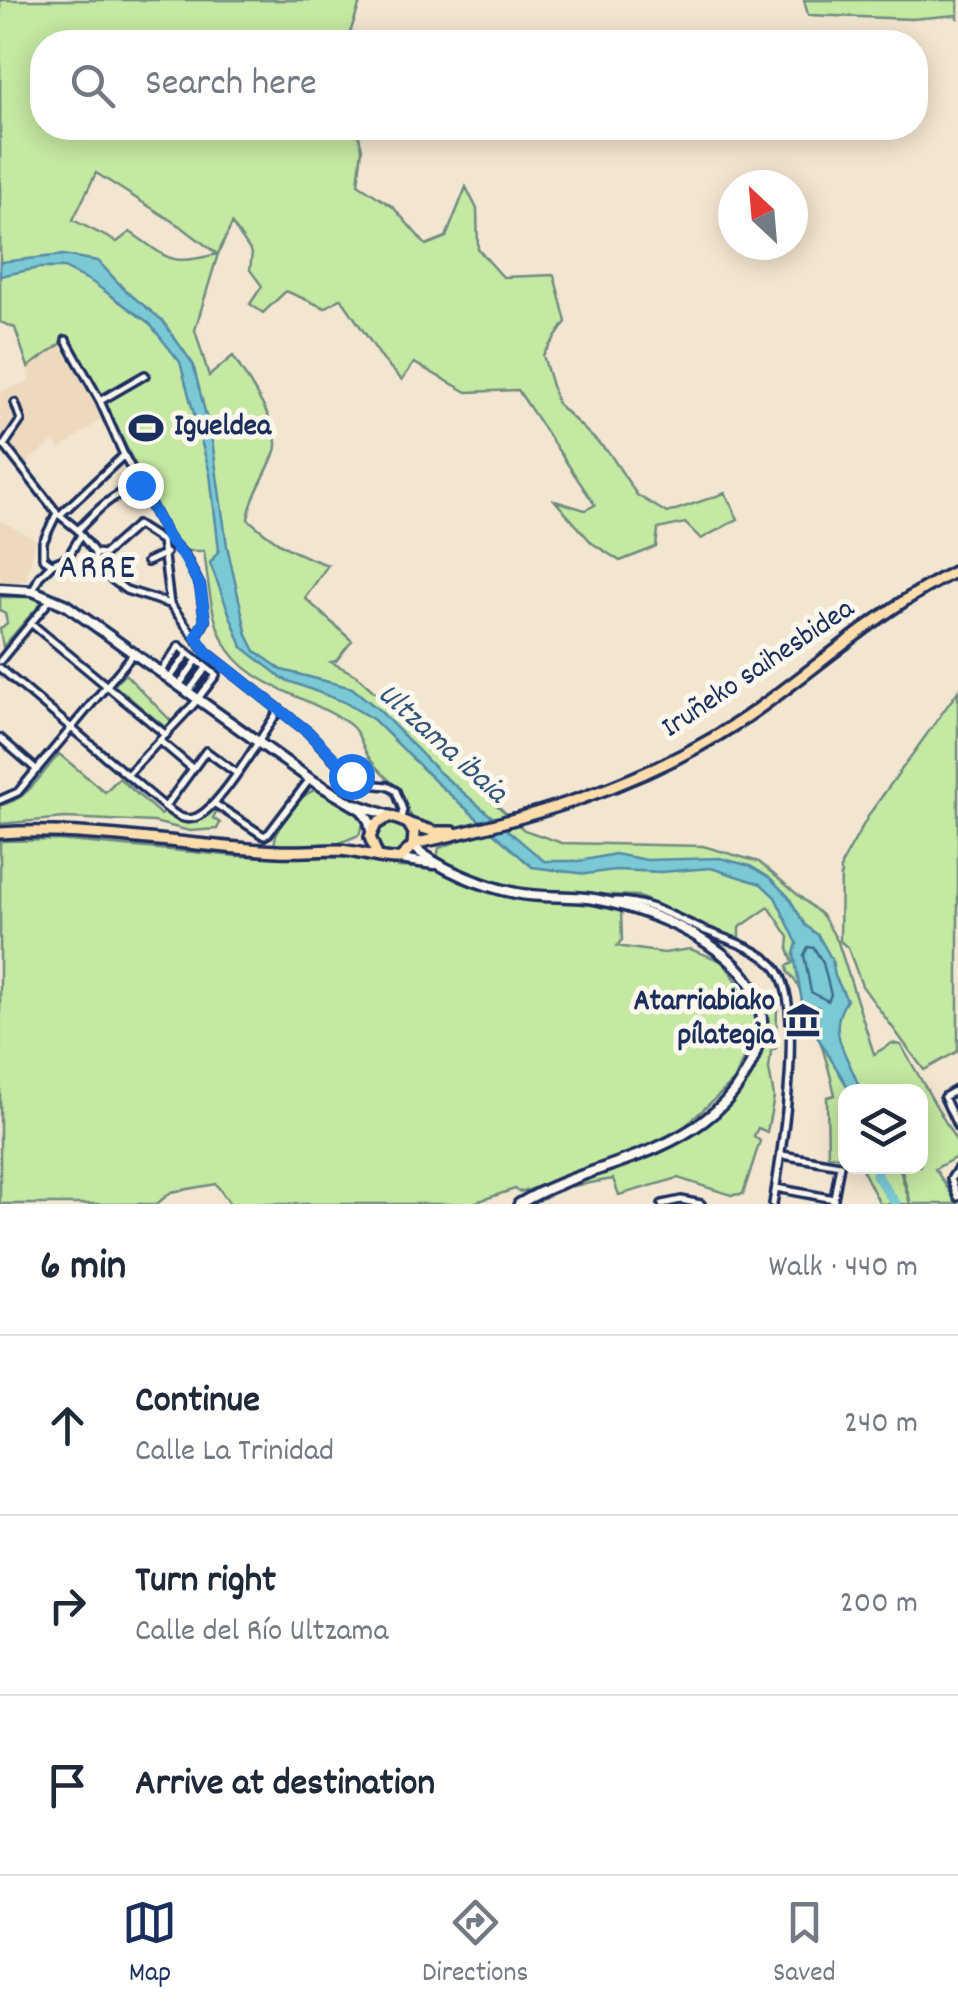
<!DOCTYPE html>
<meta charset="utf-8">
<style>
body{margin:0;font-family:Dekko,sans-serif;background:#f2f2f3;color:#1f2937}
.controls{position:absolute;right:30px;bottom:30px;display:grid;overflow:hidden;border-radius:20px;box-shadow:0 5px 25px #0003}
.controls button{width:90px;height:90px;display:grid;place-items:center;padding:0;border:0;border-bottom:2px solid #e0e1e3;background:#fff;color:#1f2937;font:50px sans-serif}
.compass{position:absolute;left:718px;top:170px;width:90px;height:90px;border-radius:50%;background:#fff;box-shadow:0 5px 25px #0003;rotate:334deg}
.stop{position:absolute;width:30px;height:30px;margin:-22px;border:8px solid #1a73e8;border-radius:50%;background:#fff}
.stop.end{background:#1a73e8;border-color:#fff;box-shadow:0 2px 10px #0008}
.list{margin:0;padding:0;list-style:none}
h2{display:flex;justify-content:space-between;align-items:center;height:130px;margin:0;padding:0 40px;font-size:42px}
h2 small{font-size:32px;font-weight:400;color:#747a83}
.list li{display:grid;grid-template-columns:65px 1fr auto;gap:30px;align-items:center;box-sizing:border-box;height:180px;padding:0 40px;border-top:2px solid #e0e1e3}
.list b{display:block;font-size:38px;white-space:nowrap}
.list p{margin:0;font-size:32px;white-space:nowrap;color:#747a83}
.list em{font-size:32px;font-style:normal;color:#747a83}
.icon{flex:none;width:55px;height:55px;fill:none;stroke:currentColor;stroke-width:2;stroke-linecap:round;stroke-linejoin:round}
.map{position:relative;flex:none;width:958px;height:1204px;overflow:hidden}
.search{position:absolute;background:#fff;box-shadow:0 5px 25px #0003;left:30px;right:30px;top:30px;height:110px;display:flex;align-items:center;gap:25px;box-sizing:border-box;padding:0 35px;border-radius:40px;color:#747a83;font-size:38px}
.sheet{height:670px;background:#fff}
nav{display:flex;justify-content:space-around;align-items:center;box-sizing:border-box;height:140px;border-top:2px solid #e0e1e3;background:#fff;font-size:28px;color:#747a83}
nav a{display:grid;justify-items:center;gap:5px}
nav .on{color:#1b2f5e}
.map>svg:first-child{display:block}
.built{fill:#eddabe}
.green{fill:#c5e8a2;stroke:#708c80;stroke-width:2.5;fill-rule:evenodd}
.water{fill:#7ac9d5;stroke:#548ba5;stroke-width:2.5}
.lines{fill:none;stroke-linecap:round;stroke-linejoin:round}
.shore{stroke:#416d8e;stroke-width:2.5}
.river{stroke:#7ac9d5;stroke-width:10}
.street-casing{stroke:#1b2f5e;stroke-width:12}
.secondary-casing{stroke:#1b2f5e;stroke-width:15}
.highway-casing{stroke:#1b2f5e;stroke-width:16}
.street{stroke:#fbf7ec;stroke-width:5}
.secondary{stroke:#fbf7ec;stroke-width:8}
.highway{stroke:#fddcac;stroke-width:9}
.route{stroke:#1a73e8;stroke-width:12}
.labels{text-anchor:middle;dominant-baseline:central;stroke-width:10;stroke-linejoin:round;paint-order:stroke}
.poi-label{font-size:30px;font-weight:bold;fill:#1b2f5e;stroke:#fbf7ec;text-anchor:start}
.street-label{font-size:30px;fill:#1b2f5e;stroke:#fbf7ec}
.water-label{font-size:32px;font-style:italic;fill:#33567c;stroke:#fbf7ec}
.quarter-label{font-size:35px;letter-spacing:2.5px;fill:#1b2f5e;stroke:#fbf7ec}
</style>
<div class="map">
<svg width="958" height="1204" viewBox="0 0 958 1204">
<rect width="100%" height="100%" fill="#f3e6d1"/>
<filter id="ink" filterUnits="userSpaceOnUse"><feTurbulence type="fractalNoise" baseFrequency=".01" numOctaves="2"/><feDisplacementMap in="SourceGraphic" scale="20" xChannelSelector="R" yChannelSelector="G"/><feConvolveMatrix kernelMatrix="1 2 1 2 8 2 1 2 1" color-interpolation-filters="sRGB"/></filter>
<g filter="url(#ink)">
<path class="built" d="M66,340l36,59 -6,4 7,15 -43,31 -7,-7 -23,18 -3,11 25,39 -52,-64v-54l29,-11 -1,-14z
M0,520l36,20 -10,41 -26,2z"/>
<path class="green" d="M0,0h361l-14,42h-305v86h315l5,21 -4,35 35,23 33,38 20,-8 20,-50 11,22 1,40 25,28 51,-2 12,47 -23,33 14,48 53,51 27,41 30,18 58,-20 13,26 -37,20 -16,-16 -27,6 -2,18 -36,14 -28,-18 -37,-42 30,9 10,-5 -77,-115 -51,2 -53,-29 -12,17 -19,-20 -42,-62 -16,10 -39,-17 -23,22 -13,-9 12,-18 -12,-16 2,-17 -20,-29 -14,30 -23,76 14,46 24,-20c12,20 50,73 42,95 -8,24 -23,42 -27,68 28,25 45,34 80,46l-23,33 47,43 -16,20 -5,1 25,13 168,155 38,13 141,3 56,16 64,54 15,26 36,112 18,-11 9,2 57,99v12l-23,13 23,35h-47l-10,-37 19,-1v-74h-74l-1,41 -7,-18 7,46 -1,-4 -16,-2 -1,-58 8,-2c-6,-28 -28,-105 -47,-123l-1,-6 6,-3 -5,-15 1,-11 -20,-30 -30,21v9h-6l-96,-41 -118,-5 -82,-32 2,-11 25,-9 -2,-12c-20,2 -43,5 -54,-16 -4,-7 -3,-15 -9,-21 -11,-12 -22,-19 -31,-34 -6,-10 -9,-25 -19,-32 -40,-29 -102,-36 -126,-84 -13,-26 -15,-61 -19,-89h-17l-13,-10 -70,-138 -39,-62 -37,26 -13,-39 -15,-6zM96,173l87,55 34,26c-50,13 -48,4 -87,-22l-13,10 -44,-22z
M804,0h154v19l-2,-4 -44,4 -104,-4z
M0,597h36l14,7 -11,13 -7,-4 -29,34 -3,-18 7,-6 -2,-10 -5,-3z
M125,674l48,49 -6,6 -53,-44z
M958,691v360l-34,19 -62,-84 -14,-38 -8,-7 1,-76 29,-52z
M59,754l46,38 14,-14 42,37 4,-3c17,13 32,13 47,-3l4,3 -3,6 7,5 -3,6 -27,2 -36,-9 -89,-4 -65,6v-19c27,-4 42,-32 59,-51z
M316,789l45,27 2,8 -4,11 -22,9 -63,2c2,-23 21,-48 42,-57z
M376 838a17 17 0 1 1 34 0a17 17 0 1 1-34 0Z
M57,840l180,16 131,2 31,9 44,2 70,28 77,6 31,6 1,31 -5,6 47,7 26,-4 32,12 31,42 3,26 -22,52 -58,54 -147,55 -10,2 -4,-3 -45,15h-240l-14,-20 -45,8 -14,12h-157v-363z
M762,996l15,12 -1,40 -5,3 -2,18 5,28 -7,35 -9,-4 -4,8 6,5 -17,53 -12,1 -53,-17 -59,17 -6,-16 -51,9c73,-35 131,-29 182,-105 18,-27 23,-55 18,-87z
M861,1167h38l11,37h-30z"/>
<path class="water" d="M63,255l35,6 28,30 36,29 31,44 19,76 15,106 20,89 8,16 27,19 70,18 27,22 60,62 105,89h36l35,-7 32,6 73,-2 30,8 20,12 18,18 17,29 13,10 14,25 3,16 12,24c-24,34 5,59 13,91h-10l-33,-55 -3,-25 4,-4 -16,-5 -8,-48 3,-11 -22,-46 -14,-13 -50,-16 -50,4 -46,-2 -29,4 -54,-7 -96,-85 -62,-62 -30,-18 -61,-23 -41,-32 -32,-84 9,-13 -9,-76 -30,-112 -31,-39 -57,-41 -28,-14h-25l-39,8v-14z"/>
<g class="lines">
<path class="shore" d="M808,947l6,1 9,15 8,32 -3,6 -17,-9 -7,-37z"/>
<path class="river" d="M876,1166l1,10 19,28"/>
<g class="street-casing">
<path id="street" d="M66,340l34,61 24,54 44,83 17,18 15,30 5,35 -9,16
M100,401l45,-26
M15,403l6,17 -17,25 53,68 21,17
M61,514l63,-59
M81,535l14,18 -1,13 32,24 44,14 36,48 102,80 49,51 31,3 8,5 7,19 -2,8
M164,540l-2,1 8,63
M95,553l9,1 33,-29 25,16
M147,562l19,-9
M52,564l-9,-6v-16l14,-29
M33,591l6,-14 13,-13 16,-7 13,-22 -3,-5c22,-23 32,-34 62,-45
M32,624l134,111
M0,661l50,-61
M0,668l165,139c9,6 16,14 29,11 24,-6 69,-85 85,-108
M170,678l18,-25
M180,684l17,-24
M189,691l17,-23
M0,738l37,32
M160,741l32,27
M128,774l66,-70 22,-29 -37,-29 -18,26
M0,800l18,-8 116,-139
M215,804l49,32 5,-3 41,-54
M165,807l41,-56 30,22
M614,901c30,-1 60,16 87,28 24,10 59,19 75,39 30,39 5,188 -3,236
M958,1089l-14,8 14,30
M782,1155l58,10 -7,39
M958,1168l-7,11 7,18
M776,1188l58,11
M662,1204l19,-4 20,4"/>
</g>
<g class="secondary-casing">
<path id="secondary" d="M0,589l33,2 33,14 244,174 52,31 7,11 2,10
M355,804l35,12
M413,846c25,23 69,40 103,47 27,6 56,1 83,7 57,10 175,59 162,132 -6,35 -28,67 -56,88 -55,42 -127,48 -186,84
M399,859l35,5"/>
</g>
<g class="highway-casing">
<path id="highway" d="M410,824l25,8h18
M0,833c93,-6 185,13 277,18 21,1 41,-1 62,-1 21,1 41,10 60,9l14,-13 1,-13 -6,-10 -18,-7 -14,8 -6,13 7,18
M413,844c115,-25 227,-57 326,-122 74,-49 139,-113 219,-152"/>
</g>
<use href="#street" class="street"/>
<use href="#secondary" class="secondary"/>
<use href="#highway" class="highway"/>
</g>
</g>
<g class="lines" filter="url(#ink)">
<path class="route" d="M140,485l28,53 16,18 16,30 5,34 -9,17 10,15 102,80 43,44"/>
</g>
<defs>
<g id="stadium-bare" transform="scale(2.7)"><path d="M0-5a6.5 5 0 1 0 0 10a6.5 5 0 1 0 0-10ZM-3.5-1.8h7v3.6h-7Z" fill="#1b2f5e" stroke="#fbf7ec" stroke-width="2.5" paint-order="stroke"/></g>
<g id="museum-bare" transform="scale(2.7)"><path d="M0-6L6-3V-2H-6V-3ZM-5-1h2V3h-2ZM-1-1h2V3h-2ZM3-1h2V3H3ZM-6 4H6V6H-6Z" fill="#1b2f5e" stroke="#fbf7ec" stroke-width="2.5" paint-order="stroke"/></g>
</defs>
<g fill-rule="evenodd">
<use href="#stadium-bare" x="146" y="428"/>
<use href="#museum-bare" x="803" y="1020"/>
</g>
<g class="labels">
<g class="poi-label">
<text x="174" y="428">Igueldea</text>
<text x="775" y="1003" text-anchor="end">Atarriabiako<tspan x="775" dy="34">pílategia</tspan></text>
</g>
<g class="street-label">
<text transform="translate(759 670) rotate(-34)">Iruñeko saihesbidea</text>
</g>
<g class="water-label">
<text transform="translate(441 745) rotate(42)">Ultzama ibaia</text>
</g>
<g class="quarter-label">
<text x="98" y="570">ARRE</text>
</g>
</g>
</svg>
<div class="controls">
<button><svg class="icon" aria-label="layers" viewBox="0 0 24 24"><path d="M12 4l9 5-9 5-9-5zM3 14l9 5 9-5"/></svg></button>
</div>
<svg class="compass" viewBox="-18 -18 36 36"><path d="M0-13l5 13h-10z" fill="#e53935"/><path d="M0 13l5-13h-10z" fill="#747a83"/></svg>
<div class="stop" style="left:351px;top:776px"></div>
<div class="stop end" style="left:140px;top:485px"></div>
<div class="search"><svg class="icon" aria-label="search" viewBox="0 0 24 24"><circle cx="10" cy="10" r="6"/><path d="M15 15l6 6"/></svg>Search here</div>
</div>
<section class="sheet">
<h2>6 min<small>Walk · 440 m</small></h2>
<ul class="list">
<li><svg class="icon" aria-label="ahead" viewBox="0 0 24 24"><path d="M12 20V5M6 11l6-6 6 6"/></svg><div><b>Continue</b><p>Calle La Trinidad</p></div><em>240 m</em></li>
<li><svg class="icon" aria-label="right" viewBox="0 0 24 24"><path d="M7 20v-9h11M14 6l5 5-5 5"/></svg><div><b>Turn right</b><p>Calle del Río Ultzama</p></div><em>200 m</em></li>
<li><svg class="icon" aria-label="arrive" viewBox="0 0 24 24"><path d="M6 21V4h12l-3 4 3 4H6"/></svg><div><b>Arrive at destination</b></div></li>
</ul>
</section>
<nav>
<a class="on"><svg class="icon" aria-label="map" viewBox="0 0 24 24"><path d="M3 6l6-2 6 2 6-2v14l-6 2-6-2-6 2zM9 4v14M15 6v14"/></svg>Map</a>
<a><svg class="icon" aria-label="directions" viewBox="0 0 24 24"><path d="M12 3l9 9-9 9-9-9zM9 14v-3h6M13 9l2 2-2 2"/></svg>Directions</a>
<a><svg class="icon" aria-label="saved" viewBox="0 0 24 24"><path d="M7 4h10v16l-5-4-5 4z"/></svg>Saved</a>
</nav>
